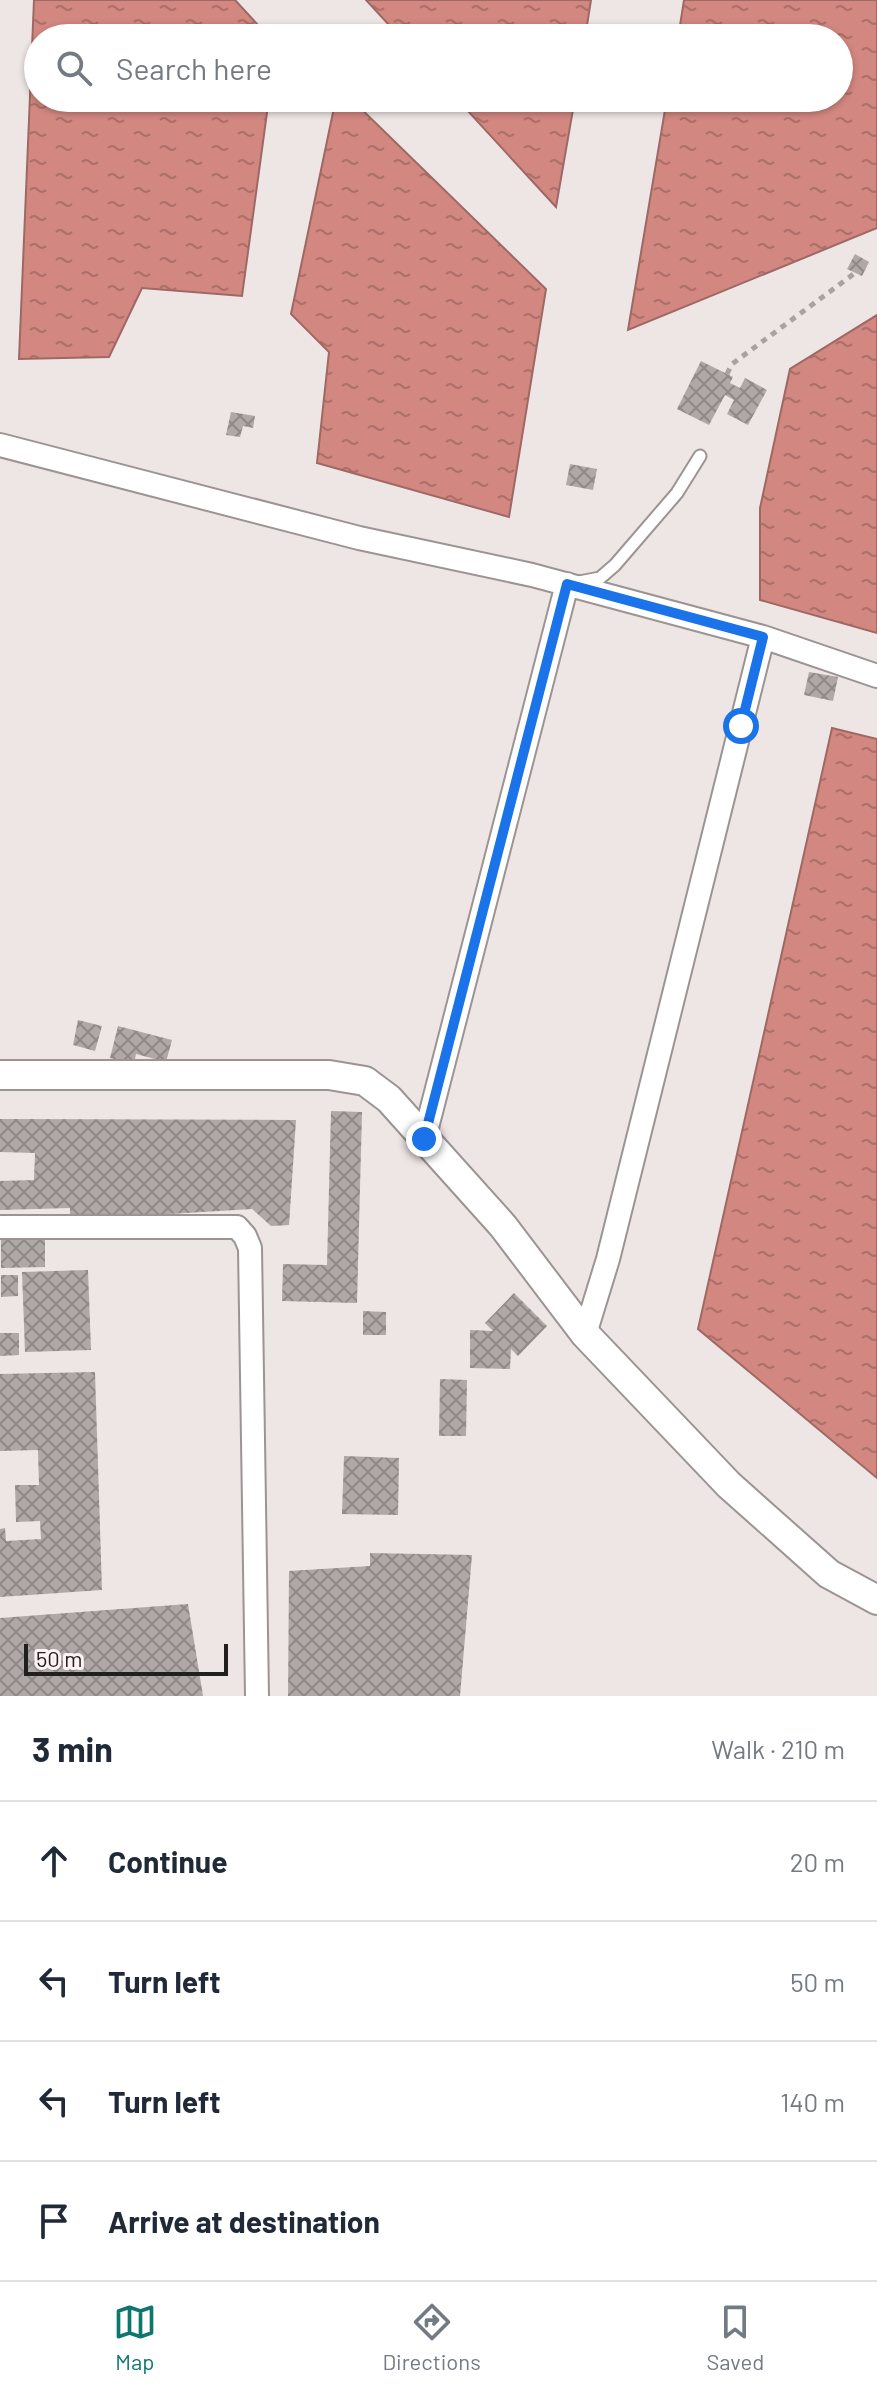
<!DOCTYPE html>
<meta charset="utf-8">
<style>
body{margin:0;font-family:Barlow,sans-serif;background:#f2f2f3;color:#1f2937}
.scale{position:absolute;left:24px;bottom:20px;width:204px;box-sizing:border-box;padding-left:8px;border:4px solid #221f1f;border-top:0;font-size:22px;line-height:28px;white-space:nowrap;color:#221f1f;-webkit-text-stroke:6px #fcf3f2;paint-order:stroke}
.stop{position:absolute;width:24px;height:24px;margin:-18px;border:6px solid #1a73e8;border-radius:50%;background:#fff}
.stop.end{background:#1a73e8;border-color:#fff;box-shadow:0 2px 8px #0008}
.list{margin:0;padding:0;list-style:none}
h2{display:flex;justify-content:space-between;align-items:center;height:104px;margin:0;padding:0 32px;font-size:34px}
h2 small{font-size:26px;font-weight:400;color:#747a83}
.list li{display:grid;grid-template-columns:52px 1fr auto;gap:24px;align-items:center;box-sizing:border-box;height:120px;padding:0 32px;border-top:2px solid #e0e1e3}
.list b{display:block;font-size:30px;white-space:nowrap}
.list em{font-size:26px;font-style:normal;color:#747a83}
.icon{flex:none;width:44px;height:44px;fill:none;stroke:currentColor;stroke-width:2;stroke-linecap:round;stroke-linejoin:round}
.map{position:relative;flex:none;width:877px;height:1696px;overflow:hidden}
.search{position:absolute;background:#fff;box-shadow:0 2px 6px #0004;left:24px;right:24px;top:24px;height:88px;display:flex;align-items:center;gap:20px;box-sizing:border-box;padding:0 28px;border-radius:44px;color:#747a83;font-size:30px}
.sheet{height:584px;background:#fff}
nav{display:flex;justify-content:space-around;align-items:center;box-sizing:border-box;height:112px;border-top:2px solid #e0e1e3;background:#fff;font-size:22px;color:#747a83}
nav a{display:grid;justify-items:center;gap:4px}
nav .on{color:#0f766e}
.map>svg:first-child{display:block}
.water{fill:url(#water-ripples);stroke:#9e6864;stroke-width:2}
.building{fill:url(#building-cross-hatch)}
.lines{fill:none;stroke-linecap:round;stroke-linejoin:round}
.service-casing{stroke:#9c9493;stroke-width:15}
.minor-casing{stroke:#9c9493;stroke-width:26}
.tertiary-casing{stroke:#9c9493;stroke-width:32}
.path{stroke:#a8a2a1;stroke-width:5;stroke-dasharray:6 6;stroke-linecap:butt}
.service{stroke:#fff;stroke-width:11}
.minor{stroke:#fff;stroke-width:22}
.tertiary{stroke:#fff;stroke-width:28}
.route{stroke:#1a73e8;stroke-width:10}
</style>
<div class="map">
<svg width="877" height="1696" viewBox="0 0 877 1696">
<defs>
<pattern id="water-ripples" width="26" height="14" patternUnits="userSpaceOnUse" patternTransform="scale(2)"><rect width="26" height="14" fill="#d38781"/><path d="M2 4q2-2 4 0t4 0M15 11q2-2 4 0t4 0" fill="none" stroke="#ab6e69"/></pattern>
<pattern id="building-cross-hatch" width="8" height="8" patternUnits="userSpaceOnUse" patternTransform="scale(2)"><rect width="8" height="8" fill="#b0a8a7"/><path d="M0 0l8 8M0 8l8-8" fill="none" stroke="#8f8887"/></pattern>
</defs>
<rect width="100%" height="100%" fill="#eee6e5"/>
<path class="water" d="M34,0h201l35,38h-232v60h231l-27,198 -100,-8 -33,69 -90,2z
M366,0h225l-6,38h-184z
M684,0h193v228l-249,102 39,-232h172v-60h-161z
M336,98h14l196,191 -37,228 -192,-54 12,-111 -38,-38z
M456,98h119l-19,109z
M877,315v318l-117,-33v-92l30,-139z
M832,728l45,11v739l-179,-149z"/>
<path class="building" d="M855,254l14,8 -7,14 -15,-7z
M701,361l32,16 -3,6 10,5 5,-10 22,12 -19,35 -21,-11 7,-14 -9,-5 -16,30 -32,-16z
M231,412l24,4 -2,12 -10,-2 -3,11 -14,-2z
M570,464l27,5 -4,21 -27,-5z
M809,672l29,5 -5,24 -29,-6z
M78,1020l24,6 -7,25 -22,-6z
M118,1026l54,14 -6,22 -30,-8 -2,10 -24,-6z
M331,1111l31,1 -5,191 -75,-2 1,-37 44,1z
M0,1119l296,1 -7,105 -18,1 -19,-17 -182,11v-12l-70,2v-29l34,-1 1,-27 -35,-1z
M1,1234l44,6v27l-44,1z
M88,1270l3,80 -66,2 -3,-80z
M1,1275h17v21l-17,1z
M514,1293l33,33 -29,30 -7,-7 -1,20 -40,-1v-38l23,1 -8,-8z
M363,1311l23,1v23h-23z
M0,1333h19v22l-19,1z
M95,1372l7,218 -102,7v-68l5,-1 1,13 35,-2 -1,-18 -24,1 -1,-37h24l-1,-35 -38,1v-77z
M440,1379l27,1 -1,56h-27z
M344,1456l55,2 -1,57 -56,-1z
M370,1553l102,2 -12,141h-172l1,-125 81,-5z
M188,1604l15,92h-203v-78z"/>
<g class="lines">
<g class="service-casing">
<path id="service" d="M579,582l21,-4 15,-13 62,-72 23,-37"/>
</g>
<g class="minor-casing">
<path id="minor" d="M0,445l359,93 173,37 231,62 -155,622 -23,75
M763,637l114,39
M424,1139l143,-555
M0,1227h237l8,9 5,12 7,448"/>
</g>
<g class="tertiary-casing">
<path id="tertiary" d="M0,1075h329l36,6 24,18 114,127 82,108 144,151 100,89 48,26"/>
</g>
<path class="path" d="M727,374l5,-10 123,-91"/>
<use href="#service" class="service"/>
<use href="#minor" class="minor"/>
<use href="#tertiary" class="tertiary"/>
</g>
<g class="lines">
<path class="route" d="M424,1139l143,-555 196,53 -22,89"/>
</g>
</svg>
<div class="scale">50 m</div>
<div class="stop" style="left:741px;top:726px"></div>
<div class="stop end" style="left:424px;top:1139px"></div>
<div class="search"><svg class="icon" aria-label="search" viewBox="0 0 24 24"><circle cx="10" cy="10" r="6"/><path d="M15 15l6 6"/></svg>Search here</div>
</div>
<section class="sheet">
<h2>3 min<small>Walk · 210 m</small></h2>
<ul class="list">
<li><svg class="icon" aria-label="ahead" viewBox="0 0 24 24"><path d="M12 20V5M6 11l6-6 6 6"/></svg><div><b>Continue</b></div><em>20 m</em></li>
<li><svg class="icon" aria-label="left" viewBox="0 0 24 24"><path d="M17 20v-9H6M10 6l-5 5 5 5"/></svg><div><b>Turn left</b></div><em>50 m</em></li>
<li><svg class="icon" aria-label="left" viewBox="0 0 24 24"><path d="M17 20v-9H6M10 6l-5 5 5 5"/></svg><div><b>Turn left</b></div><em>140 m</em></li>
<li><svg class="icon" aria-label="arrive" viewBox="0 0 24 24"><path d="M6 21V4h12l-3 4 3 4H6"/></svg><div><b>Arrive at destination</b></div></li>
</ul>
</section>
<nav>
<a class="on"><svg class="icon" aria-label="map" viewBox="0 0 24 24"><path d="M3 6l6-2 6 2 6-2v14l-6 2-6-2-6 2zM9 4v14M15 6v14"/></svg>Map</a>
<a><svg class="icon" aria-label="directions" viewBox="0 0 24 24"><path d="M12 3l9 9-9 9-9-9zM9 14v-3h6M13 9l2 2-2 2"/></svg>Directions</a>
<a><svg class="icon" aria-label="saved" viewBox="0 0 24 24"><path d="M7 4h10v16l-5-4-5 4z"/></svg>Saved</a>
</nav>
